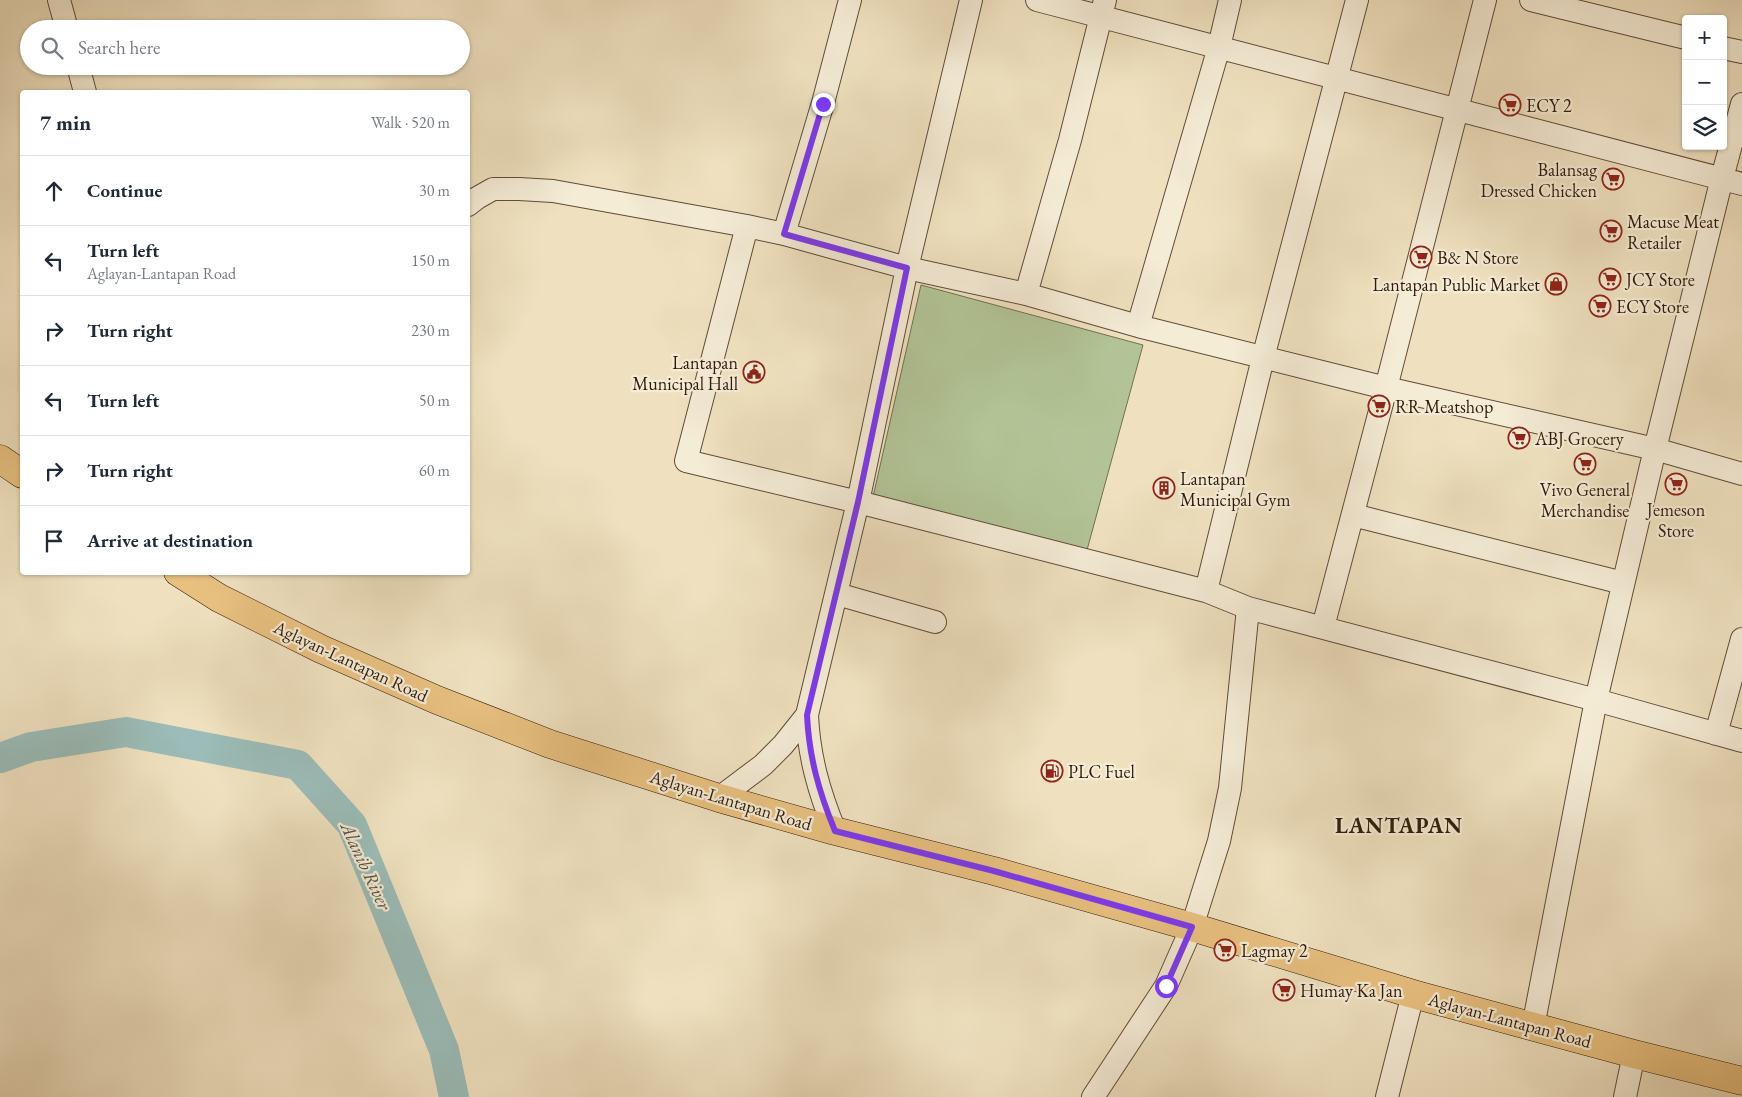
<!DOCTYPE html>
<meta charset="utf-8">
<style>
body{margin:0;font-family:"EB Garamond",serif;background:#f6f6f7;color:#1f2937}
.controls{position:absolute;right:15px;top:15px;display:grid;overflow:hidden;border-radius:5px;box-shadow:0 1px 4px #0004}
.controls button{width:45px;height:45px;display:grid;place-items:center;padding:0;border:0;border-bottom:1px solid #e0e1e3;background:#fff;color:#1f2937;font:25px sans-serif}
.stop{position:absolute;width:15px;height:15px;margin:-11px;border:4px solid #7c3aed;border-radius:50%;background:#fff}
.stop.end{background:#7c3aed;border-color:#fff;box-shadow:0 1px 5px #0008}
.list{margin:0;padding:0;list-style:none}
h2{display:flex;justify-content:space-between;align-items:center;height:65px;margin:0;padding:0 20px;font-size:21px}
h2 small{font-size:16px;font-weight:400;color:#747a83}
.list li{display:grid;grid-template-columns:32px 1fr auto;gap:15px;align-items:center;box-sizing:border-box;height:70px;padding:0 20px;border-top:1px solid #e0e1e3}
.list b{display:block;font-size:19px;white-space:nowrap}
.list p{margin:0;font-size:16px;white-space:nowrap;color:#747a83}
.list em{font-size:16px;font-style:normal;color:#747a83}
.icon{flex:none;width:28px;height:28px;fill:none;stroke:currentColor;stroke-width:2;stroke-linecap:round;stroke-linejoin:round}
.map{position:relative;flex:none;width:1742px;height:1097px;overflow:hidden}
.search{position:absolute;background:#fff;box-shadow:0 1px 4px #0004;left:20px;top:20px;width:450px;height:55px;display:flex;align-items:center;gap:12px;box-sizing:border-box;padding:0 18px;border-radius:28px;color:#747a83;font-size:19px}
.panel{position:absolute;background:#fff;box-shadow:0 1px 4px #0004;left:20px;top:90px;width:450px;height:485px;border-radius:5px}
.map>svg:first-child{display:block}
.green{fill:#b2c497;stroke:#717050}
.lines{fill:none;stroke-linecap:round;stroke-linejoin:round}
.river{stroke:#9bbcb8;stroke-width:30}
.minor-casing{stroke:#604c37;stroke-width:24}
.major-casing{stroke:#301b09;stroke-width:29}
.minor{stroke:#f5ecd6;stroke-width:22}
.major{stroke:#e8c080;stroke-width:28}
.route{stroke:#7c3aed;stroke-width:6}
.labels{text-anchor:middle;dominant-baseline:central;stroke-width:4.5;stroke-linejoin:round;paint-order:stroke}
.poi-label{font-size:18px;fill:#301b09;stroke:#f5ecd6;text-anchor:start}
.street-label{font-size:18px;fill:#301b09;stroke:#f5ecd6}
.water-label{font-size:19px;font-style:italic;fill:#555346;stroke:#f5ecd6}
.district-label{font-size:22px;font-weight:bold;letter-spacing:1px;fill:#301b09;stroke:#f5ecd6}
</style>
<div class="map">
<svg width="1742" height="1097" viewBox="0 0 1742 1097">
<rect width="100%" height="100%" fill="#efe1c0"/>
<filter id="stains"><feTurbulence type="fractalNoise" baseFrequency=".004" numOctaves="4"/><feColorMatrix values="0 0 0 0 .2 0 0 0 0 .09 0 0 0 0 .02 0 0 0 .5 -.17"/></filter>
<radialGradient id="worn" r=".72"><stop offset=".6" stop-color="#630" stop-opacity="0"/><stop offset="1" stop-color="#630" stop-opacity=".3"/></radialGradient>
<path class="green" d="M921,285l222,60 -56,205 -214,-53z"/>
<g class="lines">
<path class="river" d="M0,758l31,-11 95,-15 172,33 54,60 92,225 10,47"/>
<g class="minor-casing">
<path id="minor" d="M59,0l8,29
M1037,0l705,184
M1531,0l155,38
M1723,48l19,4
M78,66l7,26
M468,205l9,-7 16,-9h26l34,2 194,35 37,8 123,34 119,26 112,32 248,62 269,61 87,25
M747,226l-61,235 172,41 348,89 42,17 348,92 146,41
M784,234l39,-131 27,-103
M1026,294l44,-154 35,-140
M1138,326l81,-279 11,-47
M1353,515l270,68
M1206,591l57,-233 94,-358
M837,594l98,28
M1323,627l63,-239 99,-388
M1716,734l26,-95
M719,798l44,-33 20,-20 24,-30
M835,831c-16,-39 -26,-74 -28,-116l51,-213 49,-234 64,-268
M1533,1027l63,-327 59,-251 67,-271 20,-74
M1093,1097l73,-111 26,-59 27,-86 11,-53 18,-180
M1387,1097l26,-103
M1625,1097l9,-43"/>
</g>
<g class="major-casing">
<path id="major" d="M0,459l22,15
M178,572l41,26 102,51 116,51 113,44 169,54 116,33 159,40 198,56 221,67 221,60 108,27"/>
</g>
<use href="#minor" class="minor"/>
<use href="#major" class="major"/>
</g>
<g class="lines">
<path class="route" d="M823,104l-39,130 123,34 -49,234 -51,213c2,42 12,77 28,116l159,40 198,56 -26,59"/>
</g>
<defs>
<g id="supermarket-ring" transform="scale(1.125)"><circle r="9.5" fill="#f5ecd6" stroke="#8f2418" stroke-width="1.5"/><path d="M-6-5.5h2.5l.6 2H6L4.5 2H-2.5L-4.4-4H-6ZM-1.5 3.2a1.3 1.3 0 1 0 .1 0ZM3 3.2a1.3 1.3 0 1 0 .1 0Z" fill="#8f2418"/></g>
<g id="shop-ring" transform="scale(1.125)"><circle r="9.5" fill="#f5ecd6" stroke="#8f2418" stroke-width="1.5"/><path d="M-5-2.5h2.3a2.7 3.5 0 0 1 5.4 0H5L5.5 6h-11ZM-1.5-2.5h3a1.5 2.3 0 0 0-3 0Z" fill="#8f2418"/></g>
<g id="civic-ring" transform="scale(1.125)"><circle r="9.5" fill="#f5ecd6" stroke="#8f2418" stroke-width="1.5"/><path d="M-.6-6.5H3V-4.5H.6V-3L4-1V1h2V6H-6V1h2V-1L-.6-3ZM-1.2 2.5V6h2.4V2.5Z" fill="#8f2418"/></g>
<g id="building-ring" transform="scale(1.125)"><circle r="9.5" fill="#f5ecd6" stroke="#8f2418" stroke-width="1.5"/><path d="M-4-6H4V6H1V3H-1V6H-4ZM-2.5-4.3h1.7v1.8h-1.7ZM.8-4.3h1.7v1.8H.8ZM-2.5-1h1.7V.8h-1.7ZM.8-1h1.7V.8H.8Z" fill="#8f2418"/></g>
<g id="fuel-ring" transform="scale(1.125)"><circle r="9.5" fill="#f5ecd6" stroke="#8f2418" stroke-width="1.5"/><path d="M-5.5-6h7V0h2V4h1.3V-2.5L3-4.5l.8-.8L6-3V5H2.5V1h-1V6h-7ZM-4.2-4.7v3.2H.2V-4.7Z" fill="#8f2418"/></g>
</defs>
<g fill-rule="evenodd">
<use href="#supermarket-ring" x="1510" y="105"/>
<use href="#supermarket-ring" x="1613" y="179"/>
<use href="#supermarket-ring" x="1611" y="231"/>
<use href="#supermarket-ring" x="1421" y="257"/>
<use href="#supermarket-ring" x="1610" y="279"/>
<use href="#shop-ring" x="1556" y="284"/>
<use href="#supermarket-ring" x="1600" y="306"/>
<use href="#civic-ring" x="754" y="372"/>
<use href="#supermarket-ring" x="1379" y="406"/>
<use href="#supermarket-ring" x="1519" y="438"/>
<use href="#supermarket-ring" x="1585" y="464"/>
<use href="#supermarket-ring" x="1676" y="484"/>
<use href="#building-ring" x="1164" y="488"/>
<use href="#fuel-ring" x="1052" y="771"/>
<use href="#supermarket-ring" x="1225" y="950"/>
<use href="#supermarket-ring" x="1284" y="990"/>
</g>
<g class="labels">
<g class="poi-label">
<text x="1526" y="105">ECY 2</text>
<text x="1597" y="169" text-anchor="end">Balansag<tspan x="1597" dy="21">Dressed Chicken</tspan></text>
<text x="1627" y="221">Macuse Meat<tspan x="1627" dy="21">Retailer</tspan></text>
<text x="1437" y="257">B&amp; N Store</text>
<text x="1626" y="279">JCY Store</text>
<text x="1540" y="284" text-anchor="end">Lantapan Public Market</text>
<text x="1616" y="306">ECY Store</text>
<text x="738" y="362" text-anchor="end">Lantapan<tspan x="738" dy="21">Municipal Hall</tspan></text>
<text x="1395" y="406">RR Meatshop</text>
<text x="1535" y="438">ABJ Grocery</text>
<text x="1180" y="478">Lantapan<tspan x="1180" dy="21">Municipal Gym</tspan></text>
<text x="1585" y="489" text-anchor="middle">Vivo General<tspan x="1585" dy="21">Merchandise</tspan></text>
<text x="1676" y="509" text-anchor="middle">Jemeson<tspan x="1676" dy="21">Store</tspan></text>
<text x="1068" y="771">PLC Fuel</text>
<text x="1241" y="950">Lagmay 2</text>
<text x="1300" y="990">Humay Ka Jan</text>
</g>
<g class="street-label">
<text transform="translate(351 661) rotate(25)">Aglayan-Lantapan Road</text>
<text transform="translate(731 800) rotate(17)">Aglayan-Lantapan Road</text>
<text transform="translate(1510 1020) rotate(15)">Aglayan-Lantapan Road</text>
</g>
<g class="water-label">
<text transform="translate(366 866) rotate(65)">Alanib River</text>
</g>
<g class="district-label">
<text x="1399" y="825">LANTAPAN</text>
</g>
</g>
<rect width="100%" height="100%" filter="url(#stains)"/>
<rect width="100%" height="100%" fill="url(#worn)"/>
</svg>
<div class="controls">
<button>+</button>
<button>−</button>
<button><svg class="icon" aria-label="layers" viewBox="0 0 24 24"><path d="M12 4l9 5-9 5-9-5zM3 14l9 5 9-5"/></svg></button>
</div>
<div class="stop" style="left:1166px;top:986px"></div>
<div class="stop end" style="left:823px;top:104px"></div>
<div class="search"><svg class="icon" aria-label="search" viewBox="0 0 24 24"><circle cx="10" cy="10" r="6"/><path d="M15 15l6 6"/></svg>Search here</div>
<section class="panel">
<h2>7 min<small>Walk · 520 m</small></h2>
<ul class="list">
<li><svg class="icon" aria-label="ahead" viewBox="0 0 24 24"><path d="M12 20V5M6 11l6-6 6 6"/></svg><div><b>Continue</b></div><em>30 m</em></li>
<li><svg class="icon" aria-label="left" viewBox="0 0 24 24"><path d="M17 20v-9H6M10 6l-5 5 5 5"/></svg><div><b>Turn left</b><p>Aglayan-Lantapan Road</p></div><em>150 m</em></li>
<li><svg class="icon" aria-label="right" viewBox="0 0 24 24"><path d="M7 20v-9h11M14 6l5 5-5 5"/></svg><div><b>Turn right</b></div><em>230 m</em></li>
<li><svg class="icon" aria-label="left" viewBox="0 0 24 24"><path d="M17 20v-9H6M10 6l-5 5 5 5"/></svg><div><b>Turn left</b></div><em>50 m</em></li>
<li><svg class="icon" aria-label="right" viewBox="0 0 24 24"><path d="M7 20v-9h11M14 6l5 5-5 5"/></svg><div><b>Turn right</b></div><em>60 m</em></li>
<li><svg class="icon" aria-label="arrive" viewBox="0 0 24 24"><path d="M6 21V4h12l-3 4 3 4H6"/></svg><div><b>Arrive at destination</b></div></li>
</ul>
</section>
</div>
